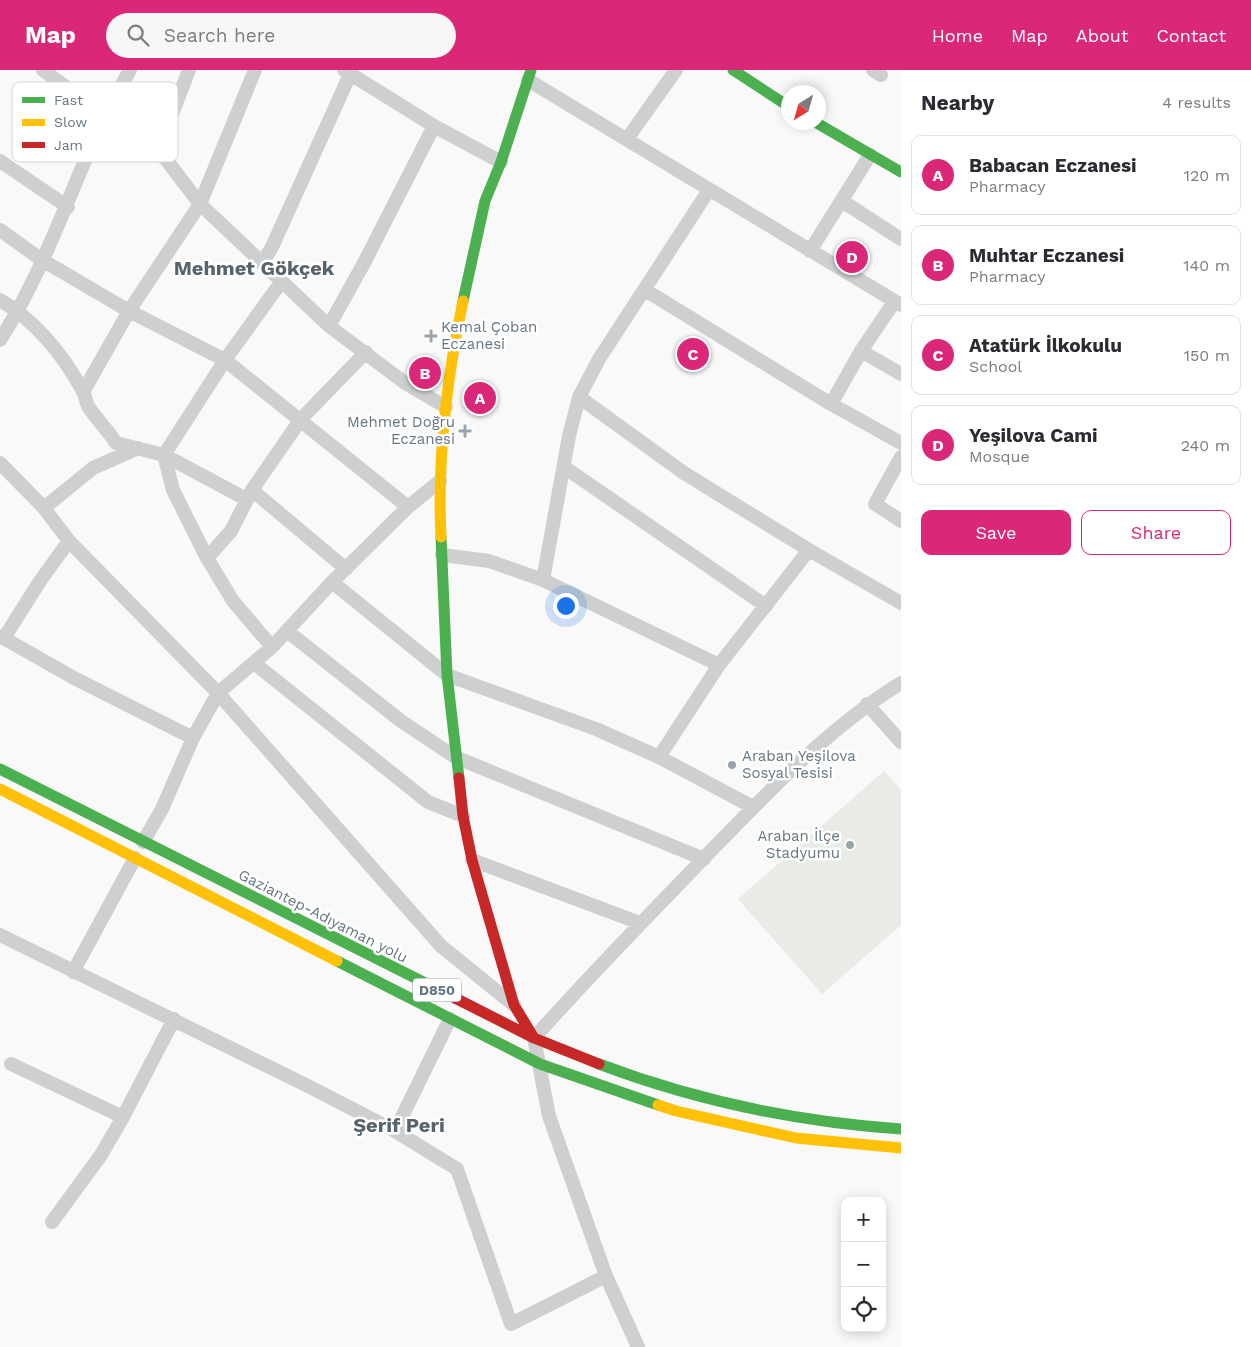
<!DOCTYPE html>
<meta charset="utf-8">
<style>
body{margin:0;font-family:"Work Sans",sans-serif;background:#f7f7f7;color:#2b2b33}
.controls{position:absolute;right:15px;bottom:15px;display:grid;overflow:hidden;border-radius:10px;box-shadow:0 2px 12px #0003}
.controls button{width:45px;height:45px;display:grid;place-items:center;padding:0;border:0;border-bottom:1px solid #e1e1e2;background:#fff;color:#2b2b33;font:25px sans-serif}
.compass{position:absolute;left:781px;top:15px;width:45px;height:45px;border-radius:50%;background:#fff;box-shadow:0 2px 12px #0003;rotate:217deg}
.you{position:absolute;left:565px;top:535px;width:18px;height:18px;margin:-12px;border:4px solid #fff;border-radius:50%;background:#1a73e8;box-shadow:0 0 0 8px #1a73e833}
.badge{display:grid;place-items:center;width:32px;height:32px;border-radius:50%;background:#db2777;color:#fff;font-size:16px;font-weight:700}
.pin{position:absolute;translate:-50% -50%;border:2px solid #fff;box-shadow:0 1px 5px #0006}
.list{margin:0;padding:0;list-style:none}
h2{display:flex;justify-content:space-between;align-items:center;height:65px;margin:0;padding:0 20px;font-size:21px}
h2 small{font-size:16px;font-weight:400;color:#7c7c81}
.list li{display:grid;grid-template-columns:32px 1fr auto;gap:15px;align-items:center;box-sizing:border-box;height:80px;margin:0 10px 10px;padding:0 10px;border:1px solid #e1e1e2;border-radius:10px}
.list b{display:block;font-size:19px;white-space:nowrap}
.list p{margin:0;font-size:16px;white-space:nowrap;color:#7c7c81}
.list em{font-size:16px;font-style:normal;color:#7c7c81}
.actions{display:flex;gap:10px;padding:15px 20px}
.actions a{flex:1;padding:11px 0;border:1px solid #db2777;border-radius:10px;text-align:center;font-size:18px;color:#db2777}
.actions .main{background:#db2777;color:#fff}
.icon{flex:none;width:28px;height:28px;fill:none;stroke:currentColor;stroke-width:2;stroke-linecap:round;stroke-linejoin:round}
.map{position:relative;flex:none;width:901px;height:1277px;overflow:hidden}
header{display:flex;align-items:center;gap:30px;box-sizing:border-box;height:70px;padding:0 25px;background:#db2777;color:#fff}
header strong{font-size:24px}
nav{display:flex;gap:28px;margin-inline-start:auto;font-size:18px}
.search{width:350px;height:45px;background:#f7f7f7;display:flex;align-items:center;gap:12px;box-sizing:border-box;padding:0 18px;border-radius:28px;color:#7c7c81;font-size:19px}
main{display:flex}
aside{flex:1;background:#fff}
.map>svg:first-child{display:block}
.green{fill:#e8ebe6}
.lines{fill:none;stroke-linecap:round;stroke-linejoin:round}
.street{stroke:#cecfd0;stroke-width:14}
.fast{stroke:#4caf50;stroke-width:11}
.slow{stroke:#ffc107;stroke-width:11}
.jam{stroke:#c62828;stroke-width:11}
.poi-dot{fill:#99a4ac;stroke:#fff;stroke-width:2}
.labels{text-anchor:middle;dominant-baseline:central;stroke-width:5;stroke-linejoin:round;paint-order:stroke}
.shield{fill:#fff;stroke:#939fa8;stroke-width:1}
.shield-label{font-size:14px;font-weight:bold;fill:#657683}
.poi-label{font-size:15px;fill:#657683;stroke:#fff;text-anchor:start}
.street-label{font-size:15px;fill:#657683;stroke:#fff}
.district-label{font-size:20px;font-weight:bold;fill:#57646e;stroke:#fff}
.key{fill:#fff;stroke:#d1d6da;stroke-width:1}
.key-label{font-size:14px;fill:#657683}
</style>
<header>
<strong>Map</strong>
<div class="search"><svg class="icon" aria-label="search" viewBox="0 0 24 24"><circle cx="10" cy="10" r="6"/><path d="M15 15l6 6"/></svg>Search here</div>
<nav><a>Home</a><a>Map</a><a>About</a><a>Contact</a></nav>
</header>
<main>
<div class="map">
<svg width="901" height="1277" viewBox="0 0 901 1277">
<rect width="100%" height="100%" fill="#f9f9f9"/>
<path class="green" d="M884,701l17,19v135l-79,69 -84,-95z"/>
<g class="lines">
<path class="street" d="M43,0l62,46
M344,0l90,56 67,36
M873,0l8,5
M528,10l373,225
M100,56l65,32 35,46 129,122 76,57 41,24
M627,69l49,-69
M157,83l32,-83
M0,91l68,46
M842,131l59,38
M0,160l42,30 87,51 96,49 183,147
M810,181l60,-96
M262,193l10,-16 80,-177
M645,220l186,114 70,39
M0,230c36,21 63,55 83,91 2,5 3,10 5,15 8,13 20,24 28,37l48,12 82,44
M329,256l35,-63 70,-137
M0,270c43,-67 68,-144 101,-216 9,-19 19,-36 29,-54
M861,281l40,23
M83,322l46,-81 71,-107 55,-134
M579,327l105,76 125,77 92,53
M831,334l30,-53 33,-49
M901,387l-26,47 26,17
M0,393l44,45 25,33 149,152 223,253 73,59
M564,397l202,139
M252,420l94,79
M44,438l49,-40 45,-20
M442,485l47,6 54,19 176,85
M207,488l24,-27 21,-41 49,-71 65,-67
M543,510l26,-144 10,-39 20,-38 110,-169
M332,512l115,93 149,54 63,28 94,50
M287,561l114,90 54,36 249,102
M0,566l74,42 119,60
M4,568l36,-57 29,-40
M272,577l-39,-46 -26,-43 -34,-68 -9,-35 61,-95 57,-79
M254,593l174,139 35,14
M867,634l34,38
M659,687l60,-92 90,-115
M143,772l19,-33 31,-71 25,-45 54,-46 60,-65 76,-75 32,-26
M472,790l168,63
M0,865l308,151 87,45 62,38 54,155 95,-48
M73,902l62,-114
M11,994l112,53 51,-98
M395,1061l55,-112
M52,1152l49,-67 22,-38
M638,1277l-32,-71 -57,-160 -15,-78c54,-61 112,-120 169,-179 59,-61 126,-132 198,-176"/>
<path class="fast" d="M733,0l55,36
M815,52l86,50
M463,231l22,-100 16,-39 30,-92
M441,467l6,138 12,103
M0,699l455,229
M337,891l203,103 118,41
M599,994c98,37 198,58 302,65"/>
<path class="slow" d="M441,467c-4,-79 6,-160 22,-236
M0,719l337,172
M658,1035l18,6 120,27 105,10"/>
<path class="jam" d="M459,708l4,38 9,44 42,145 20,33
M455,928l79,40 65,26"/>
</g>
<g class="poi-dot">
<path d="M428.5 258.5h5v5h5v5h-5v5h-5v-5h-5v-5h5z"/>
<path d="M462.5 353.5h5v5h5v5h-5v5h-5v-5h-5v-5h5z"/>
<circle cx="732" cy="695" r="5"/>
<circle cx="850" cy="775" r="5"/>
</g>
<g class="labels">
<rect class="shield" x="413" y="908.5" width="48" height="23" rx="4"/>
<g class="shield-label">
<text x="437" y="920">D850</text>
</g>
<g class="poi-label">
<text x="441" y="257">Kemal Çoban<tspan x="441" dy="17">Eczanesi</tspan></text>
<text x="455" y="352" text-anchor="end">Mehmet Doğru<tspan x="455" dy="17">Eczanesi</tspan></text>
<text x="742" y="686">Araban Yeşilova<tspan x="742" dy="17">Sosyal Tesisi</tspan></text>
<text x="840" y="766" text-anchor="end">Araban İlçe<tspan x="840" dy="17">Stadyumu</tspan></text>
</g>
<g class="street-label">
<text transform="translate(323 846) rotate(27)">Gaziantep-Adıyaman yolu</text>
</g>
<g class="district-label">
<text x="254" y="198">Mehmet Gökçek</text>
<text x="399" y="1055">Şerif Peri</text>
</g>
</g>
<rect x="12" y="12" width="166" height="80" rx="8" class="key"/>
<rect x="22" y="27" width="23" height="6" fill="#4caf50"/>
<rect x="22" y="49" width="23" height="7" fill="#ffc107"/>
<rect x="22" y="72" width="23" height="6" fill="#c62828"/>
<g class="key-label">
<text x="54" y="35">Fast</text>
<text x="54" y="57">Slow</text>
<text x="54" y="80">Jam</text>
</g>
</svg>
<div class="controls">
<button>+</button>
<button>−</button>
<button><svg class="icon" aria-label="locate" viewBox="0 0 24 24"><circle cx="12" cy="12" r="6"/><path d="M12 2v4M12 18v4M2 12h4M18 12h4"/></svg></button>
</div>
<svg class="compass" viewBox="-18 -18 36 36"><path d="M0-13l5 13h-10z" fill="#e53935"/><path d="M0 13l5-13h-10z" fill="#7c7c81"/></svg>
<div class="you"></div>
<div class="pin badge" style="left:480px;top:328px">A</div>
<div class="pin badge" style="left:425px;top:303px">B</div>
<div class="pin badge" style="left:693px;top:284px">C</div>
<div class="pin badge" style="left:852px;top:187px">D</div>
</div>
<aside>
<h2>Nearby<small>4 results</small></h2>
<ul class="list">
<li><span class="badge">A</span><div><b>Babacan Eczanesi</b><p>Pharmacy</p></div><em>120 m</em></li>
<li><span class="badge">B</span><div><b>Muhtar Eczanesi</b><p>Pharmacy</p></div><em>140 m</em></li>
<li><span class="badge">C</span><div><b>Atatürk İlkokulu</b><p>School</p></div><em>150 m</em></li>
<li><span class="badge">D</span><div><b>Yeşilova Cami</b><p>Mosque</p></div><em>240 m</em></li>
</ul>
<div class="actions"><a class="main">Save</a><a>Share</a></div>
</aside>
</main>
